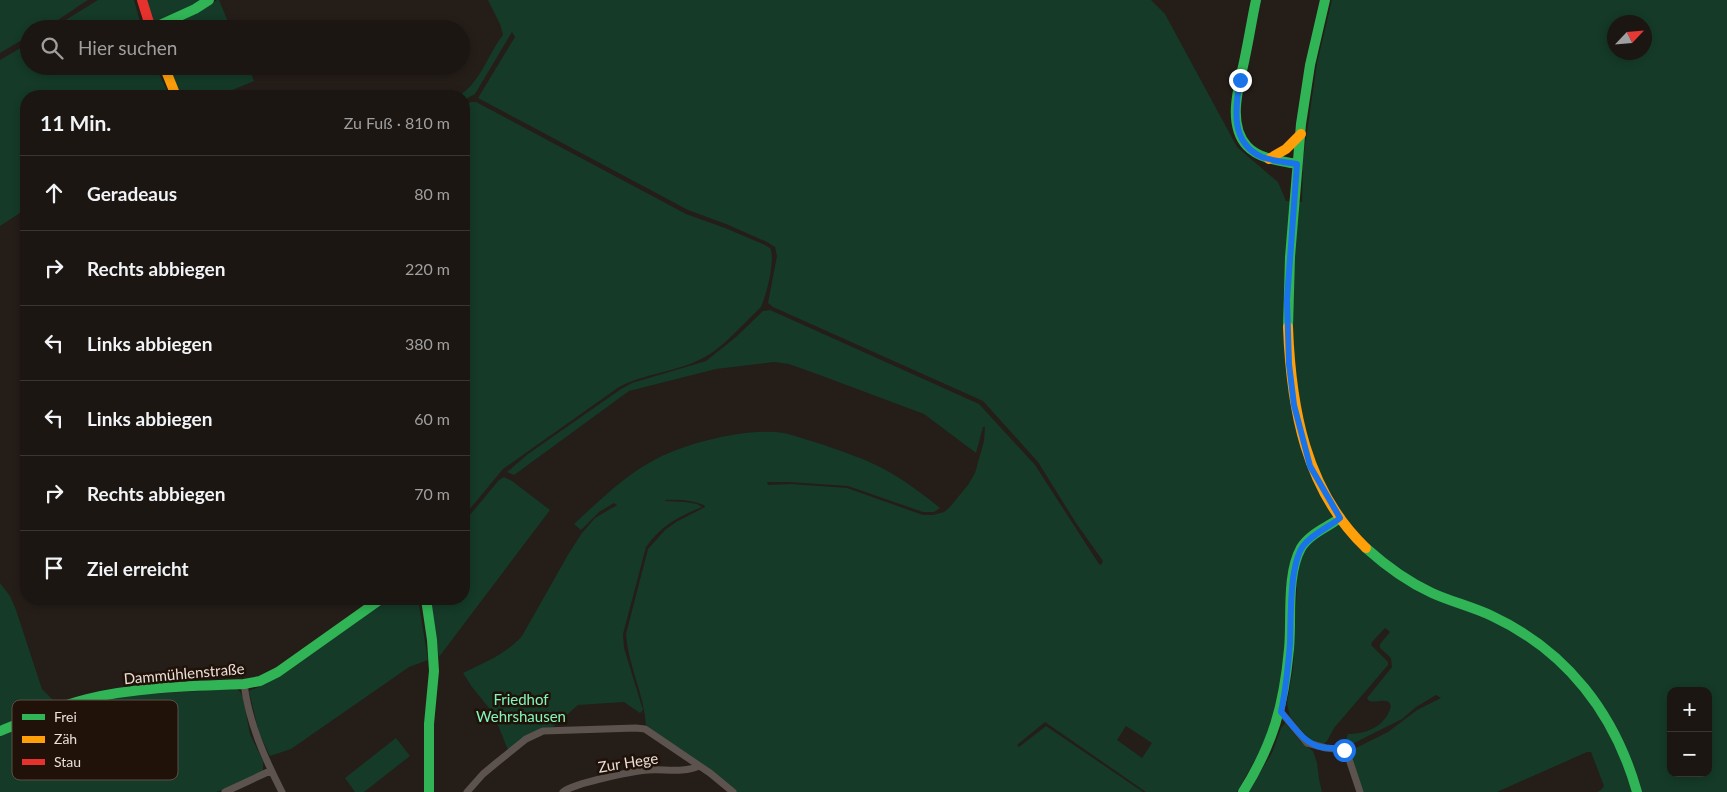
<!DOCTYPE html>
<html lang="de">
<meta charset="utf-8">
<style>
body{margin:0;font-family:Lato,sans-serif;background:#282320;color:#f1f3f6}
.controls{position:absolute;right:15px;bottom:15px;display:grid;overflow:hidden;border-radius:10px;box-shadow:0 2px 8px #0003}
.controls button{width:45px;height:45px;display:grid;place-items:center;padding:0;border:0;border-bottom:1px solid #393532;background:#1b1612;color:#f1f3f6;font:25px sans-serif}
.compass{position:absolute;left:1607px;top:15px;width:45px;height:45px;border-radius:50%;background:#1b1612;box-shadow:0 2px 8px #0003;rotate:64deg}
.stop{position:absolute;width:15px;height:15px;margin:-11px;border:4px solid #1a73e8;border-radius:50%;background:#fff}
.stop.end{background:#1a73e8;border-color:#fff;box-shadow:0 1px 5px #0008}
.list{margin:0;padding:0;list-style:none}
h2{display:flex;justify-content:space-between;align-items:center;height:65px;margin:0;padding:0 20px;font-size:21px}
h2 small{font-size:16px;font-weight:400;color:#a09f9f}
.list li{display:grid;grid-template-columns:32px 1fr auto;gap:15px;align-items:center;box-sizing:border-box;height:75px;padding:0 20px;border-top:1px solid #393532}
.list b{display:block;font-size:19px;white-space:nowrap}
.list em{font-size:16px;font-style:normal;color:#a09f9f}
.icon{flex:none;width:28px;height:28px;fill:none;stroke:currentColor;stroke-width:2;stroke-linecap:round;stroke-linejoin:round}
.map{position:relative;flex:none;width:1727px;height:792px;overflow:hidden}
.search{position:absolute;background:#1b1612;box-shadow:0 2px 8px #0003;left:20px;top:20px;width:450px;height:55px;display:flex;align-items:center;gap:12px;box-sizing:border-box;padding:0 18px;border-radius:28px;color:#a09f9f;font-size:19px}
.panel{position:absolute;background:#1b1612;box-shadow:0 2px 8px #0003;left:20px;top:90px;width:450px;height:515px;border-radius:20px}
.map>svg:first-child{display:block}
.green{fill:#153a28;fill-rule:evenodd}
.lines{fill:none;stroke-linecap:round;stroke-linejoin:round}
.street{stroke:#5c524e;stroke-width:7}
.fast{stroke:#30b455;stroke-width:10}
.slow{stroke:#ff9f0a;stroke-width:10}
.jam{stroke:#e5322d;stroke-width:10}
.route{stroke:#1a73e8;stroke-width:6}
.labels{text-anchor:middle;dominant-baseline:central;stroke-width:5;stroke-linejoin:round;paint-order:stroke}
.street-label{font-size:15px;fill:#e9ded8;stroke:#201209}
.park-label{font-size:15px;fill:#81f5ba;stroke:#201209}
.key{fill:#201209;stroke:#5c4f47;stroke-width:1}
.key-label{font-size:14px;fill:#e9ded8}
</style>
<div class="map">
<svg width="1727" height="792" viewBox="0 0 1727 792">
<rect width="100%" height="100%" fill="#241d18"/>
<path class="green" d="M0,0h88c-19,11 -36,29 -59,29l-2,10 -7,2 -20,12z
M98,0h36l8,29h-91z
M145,0h56l-9,6 -37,16 -3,-2z
M217,0h2l12,29h-70l23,-9 -2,-2 14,-4z
M488,0h663l14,14 72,133 41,35 8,19 16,1 1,-42 14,-97 15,-63h395v792h-130l4,-2 3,-4 -13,-34h-4l-90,40h-135l-12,-41 38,-19 29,-22 24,-12 -5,-3 -20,12 -14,12 -54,27 -4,-1 4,-11c19,0 38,-8 43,-28l-2,-4c-7,-3 -13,1 -20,-1l-2,-3 25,-31 -1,-9 -11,-10v-4l10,-12 -5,-4 -13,14 -1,3 17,17v3l-54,63 -7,13 -3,3 -13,-3 -10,-11 -11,-13 -3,-14 6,-34 4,-85 -11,57 -9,70 -17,40 -23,41h-91l-101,-70 -28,23 2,2 27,-21 97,66h-410l-87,-67c-2,-31 -18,-60 -20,-91l22,-85 17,-19 11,-8 29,-15 -1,-2c-12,-5 -26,-6 -39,-5v1l20,1 12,2 5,3c-24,10 -40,18 -56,40l-23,87 1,14 19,62 -3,3 -16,-11 -46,3 -25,22 -10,1 -35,22 -15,-37 -21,-26 -9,-14c22,-11 43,-19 59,-37l47,-83 13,-20 13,-15 22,-13 -3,-2 -15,9 -18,18 -7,-6c26,-24 52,-50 84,-66 31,-16 91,-31 126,-25 13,3 26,8 40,12 20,7 41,14 60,24 20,11 39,25 56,39l-6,4h-11l-75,-26 -59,-4h-22l1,3 23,-1 56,4 76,27h10l11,-3 5,-4 19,-23 7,-12 9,-32 1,-14h-2l-7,26 -52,-39 -107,-40 -28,-10 -15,-2 -58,7 -87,22 -115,84 -7,-3 21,-18 93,-65 11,-6 74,-22 30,-24 27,-26 7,-1 9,4 200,90 56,61 64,99 2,1 2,-4 -27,-38 -38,-61 -55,-61 -210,-94 -5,-4 9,-47 -2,-9 -8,-5 -41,-18 -38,-14 -210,-112 37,-61 -3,-5 -37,62 -11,6v-4h-6c23,-13 29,-41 45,-61l-3,-11zM1614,22h30v30h-30zM1671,691h37v82h-37zM1126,726l26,17 -10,15 -25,-18z
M29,43v23h126l15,30h-144v113l-26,17v-166z
M168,66h80l6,15 -36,15h-38z
M471,102h5l17,9 193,103 39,14 40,17 5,3c6,11 -4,48 -9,59 -16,15 -39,42 -58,51 -26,14 -57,15 -84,29l-116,82 -39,47v-411z
M504,477l8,4 38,29 -111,147 -10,-58h35v-77l35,-42z
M0,583l10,13 6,14 26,79 10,10 12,3 -64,24z
M390,599h28l10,61 -19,7 -118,82 -21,7 -11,-23 -10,-42 17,-7z
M237,689l4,4 2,5 7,36 13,27v11l-33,16 -14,4h-216v-56l76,-30 22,-5 48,-7z
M1285,723l17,20 11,8 4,12 2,16 3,13h-74l24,-39 9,-25z
M396,738l14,18 -46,36h-9l-10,-14z"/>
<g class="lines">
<path class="street" d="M244,684c5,39 20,73 38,108
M1281,712l26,31 19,5 18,2 4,6 12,36
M225,792l45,-21
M467,792l16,-18 12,-10 31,-25 17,-8 93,-3 9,1 6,4 59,40 23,19
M563,792c11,-9 70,-21 86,-22 16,-1 35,3 50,-4"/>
<path class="fast" d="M1256,0c-4,19 -7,38 -11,57 -5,26 -19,66 2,89 12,13 33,15 50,18
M151,29l44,-20 14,-9
M1288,327l2,-70 11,-133 9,-59 15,-65
M1366,548c20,18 42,34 66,45 20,9 41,14 60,23 75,35 123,98 145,176
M426,599l6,41 2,31 -5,53v68
M0,731c29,-11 57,-25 87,-32 51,-12 104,-13 157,-15l16,-3 18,-9 103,-73
M1243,792c30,-48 41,-87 46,-143 3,-30 -3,-74 12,-101 8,-14 27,-21 39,-30"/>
<path class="slow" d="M164,66l12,30
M1269,159l17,-10 15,-15
M1288,327c3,80 17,163 78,221"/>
<path class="jam" d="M142,0l9,29"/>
</g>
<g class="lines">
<path class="route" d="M1240,80c-5,28 -10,63 22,77 11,4 23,5 35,7l-10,136 2,64 5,41 16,61 30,52c-11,9 -28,16 -37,28 -14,20 -12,73 -13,98 -2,23 -4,45 -9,68 12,13 22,31 40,35 8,2 16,0 23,3"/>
</g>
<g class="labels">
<g class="street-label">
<text transform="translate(184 673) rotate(-5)">Dammühlenstraße</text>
<text transform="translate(628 762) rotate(-9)">Zur Hege</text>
</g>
<g class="park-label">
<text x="521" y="699">Friedhof<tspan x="521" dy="17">Wehrshausen</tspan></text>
</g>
</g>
<rect x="12" y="700" width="166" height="80" rx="8" class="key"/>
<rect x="22" y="714" width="23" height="6" fill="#30b455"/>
<rect x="22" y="736" width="23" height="7" fill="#ff9f0a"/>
<rect x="22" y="759" width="23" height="6" fill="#e5322d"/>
<g class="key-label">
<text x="54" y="722">Frei</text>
<text x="54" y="744">Zäh</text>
<text x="54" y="767">Stau</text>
</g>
</svg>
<div class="controls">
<button>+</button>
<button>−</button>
</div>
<svg class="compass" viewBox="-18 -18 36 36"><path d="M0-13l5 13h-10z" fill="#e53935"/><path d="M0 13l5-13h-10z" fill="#a09f9f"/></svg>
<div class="stop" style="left:1344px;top:750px"></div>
<div class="stop end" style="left:1240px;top:80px"></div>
<div class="search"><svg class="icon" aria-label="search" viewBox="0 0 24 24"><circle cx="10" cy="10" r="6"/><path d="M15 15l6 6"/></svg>Hier suchen</div>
<section class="panel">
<h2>11 Min.<small>Zu Fuß · 810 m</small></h2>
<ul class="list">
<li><svg class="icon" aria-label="ahead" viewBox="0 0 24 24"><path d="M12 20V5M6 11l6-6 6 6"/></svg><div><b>Geradeaus</b></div><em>80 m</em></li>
<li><svg class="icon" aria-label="right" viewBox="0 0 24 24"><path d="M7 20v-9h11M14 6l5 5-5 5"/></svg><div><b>Rechts abbiegen</b></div><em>220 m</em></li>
<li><svg class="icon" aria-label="left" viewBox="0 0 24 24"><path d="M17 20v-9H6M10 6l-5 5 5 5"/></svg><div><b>Links abbiegen</b></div><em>380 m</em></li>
<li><svg class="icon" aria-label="left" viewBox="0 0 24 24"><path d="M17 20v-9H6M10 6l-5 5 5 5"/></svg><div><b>Links abbiegen</b></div><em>60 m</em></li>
<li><svg class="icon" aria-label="right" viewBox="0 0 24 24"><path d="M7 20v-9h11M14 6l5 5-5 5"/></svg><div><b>Rechts abbiegen</b></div><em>70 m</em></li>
<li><svg class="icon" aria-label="arrive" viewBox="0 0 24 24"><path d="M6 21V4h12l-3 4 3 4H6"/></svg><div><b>Ziel erreicht</b></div></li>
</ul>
</section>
</div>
